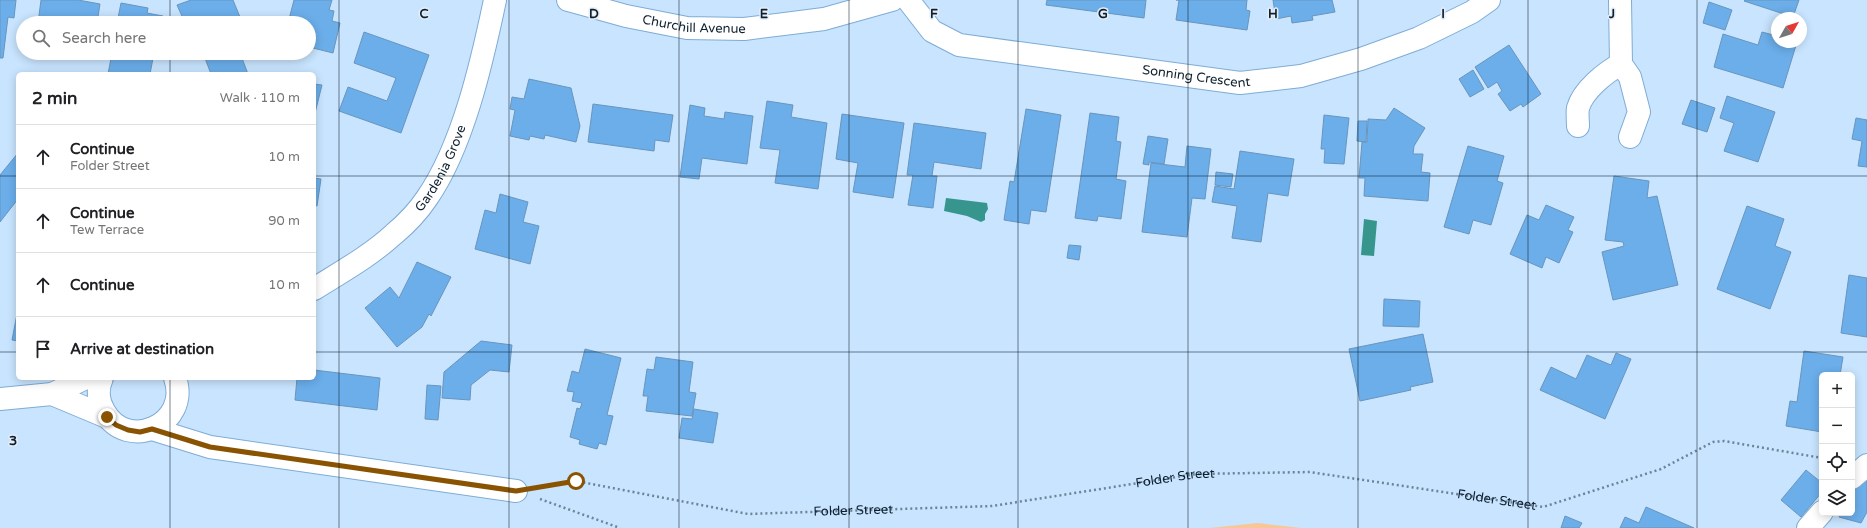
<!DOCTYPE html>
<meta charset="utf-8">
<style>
body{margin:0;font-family:"Varela Round",sans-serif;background:#f6f6f6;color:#202124}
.controls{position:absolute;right:12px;bottom:12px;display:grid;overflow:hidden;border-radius:6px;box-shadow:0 2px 10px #0003}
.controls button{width:36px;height:36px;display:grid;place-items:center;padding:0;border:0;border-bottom:1px solid #e0e0e0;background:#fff;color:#202124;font:20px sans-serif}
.compass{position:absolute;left:1771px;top:12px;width:36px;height:36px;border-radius:50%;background:#fff;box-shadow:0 2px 10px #0003;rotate:51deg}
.stop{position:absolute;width:12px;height:12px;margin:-9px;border:3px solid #895302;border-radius:50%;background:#fff}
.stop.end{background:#895302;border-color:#fff;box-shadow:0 1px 4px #0008}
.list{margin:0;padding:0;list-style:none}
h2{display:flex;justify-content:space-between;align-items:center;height:52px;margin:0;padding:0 16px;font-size:17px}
h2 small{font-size:13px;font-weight:400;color:#757577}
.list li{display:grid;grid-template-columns:26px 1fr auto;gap:12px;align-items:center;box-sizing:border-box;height:64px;padding:0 16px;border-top:1px solid #e0e0e0}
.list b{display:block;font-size:15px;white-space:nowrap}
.list p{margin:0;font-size:13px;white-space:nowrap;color:#757577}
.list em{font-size:13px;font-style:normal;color:#757577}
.icon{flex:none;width:22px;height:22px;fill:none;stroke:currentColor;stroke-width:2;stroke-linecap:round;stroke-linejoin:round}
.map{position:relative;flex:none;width:1867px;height:528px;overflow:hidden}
.search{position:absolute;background:#fff;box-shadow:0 2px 10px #0003;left:16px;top:16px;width:300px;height:44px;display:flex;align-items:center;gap:10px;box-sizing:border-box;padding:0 14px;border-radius:22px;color:#757577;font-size:15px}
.panel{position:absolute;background:#fff;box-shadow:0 2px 10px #0003;left:16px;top:72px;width:300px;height:308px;border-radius:6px}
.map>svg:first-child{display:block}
.green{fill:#f9c795}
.water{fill:#36958d}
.building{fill:#6baeea;stroke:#6995bd}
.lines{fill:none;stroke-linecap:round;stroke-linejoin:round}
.minor-casing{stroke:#7facd5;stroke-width:24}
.tertiary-casing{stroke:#7facd5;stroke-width:24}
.path{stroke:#6c8398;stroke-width:2.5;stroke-dasharray:2 3;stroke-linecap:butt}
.minor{stroke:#fff;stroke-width:22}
.tertiary{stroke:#fff;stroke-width:22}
.route{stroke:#895302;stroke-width:5}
.grid{fill:none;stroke:#0e202f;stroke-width:1;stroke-opacity:0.55}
.labels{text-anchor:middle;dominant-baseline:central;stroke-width:3;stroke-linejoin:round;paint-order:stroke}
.street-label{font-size:13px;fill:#0e202f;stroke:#e5eef7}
.grid-label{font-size:13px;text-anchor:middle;font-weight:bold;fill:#0e202f;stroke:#e5eef7;stroke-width:3;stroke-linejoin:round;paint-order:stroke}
</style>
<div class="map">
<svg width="1867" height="528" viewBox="0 0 1867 528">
<rect width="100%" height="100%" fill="#c8e4fe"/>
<path class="green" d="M1258,523l43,5h-91z"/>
<path class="water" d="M946,198l41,5 1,6 -3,5v6l-4,2 -14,-6 -23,-5z
M1364,219l13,2 -3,35 -13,-1z"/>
<path class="building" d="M0,0h16l-2,18 -6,-1 -5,41h-3z
M41,0h37l22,4 -3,19h-59z
M191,0h42l9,22 -57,1 -8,-18z
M294,0h38l-3,10 5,1 -2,10 8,2 -7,30 -24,-6v-24h-21z
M1047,0h99l-2,18 -98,-13z
M1176,0h71l-1,10 4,1 -3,19 -71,-10 3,-20z
M1273,0h59l3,12 -23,4 1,4 -21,3 -1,-7 -15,3z
M1745,0h54l-6,17 -49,-16z
M1709,2l23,8 -7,20 -22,-7z
M121,3l27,5 -1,5 16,3 -1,7h-45z
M364,32l65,23 -28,78 -62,-22 9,-24 39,14 9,-23 -42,-15z
M1762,32l15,4v6h20l-14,46 -69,-21 9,-33 35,11z
M1509,45l32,49 -18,13 -2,-3 -11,7 -12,-17 4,-3 -5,-9 -9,6 -13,-21z
M112,53h42l-4,21h-42z
M203,53h37l8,21h-37z
M1473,70l11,19 -14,8 -11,-18z
M529,79l42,9 9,38 -4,16 -31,-7 -1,4 -14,-3 -1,4 -19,-4 5,-26 -5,-1 2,-12 12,2z
M314,84l8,1 -8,32z
M1727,96l48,16 -17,50 -34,-11 10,-28 -14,-5z
M1691,100l24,8 -8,24 -25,-8z
M767,101l26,4 -2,12 36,6 -9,66 -43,-6 5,-33 -20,-2z
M593,104l80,11 -4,27 -14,-2 -1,11 -66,-9z
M690,105l15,3 -1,8 20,3 1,-7 28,4 -6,48 -45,-6 -3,21 -19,-2z
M1394,108l31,20 -11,18 -1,8h10l-2,18 9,1 -2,28 -64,-5 1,-18h-6l3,-36h5l1,-23 18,1z
M1026,109l35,6 -15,97 -15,-2 -2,14 -25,-4 6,-39 4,1z
M1090,113l29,4 -3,24 5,1 -5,37 10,2 -5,38 -23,-3 -1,5 -22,-3z
M842,114l62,9 -11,75 -40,-6 5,-29 -22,-4z
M1324,115l25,3 -5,46 -20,-1 1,-14h-4z
M1856,118l11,2v47l-9,-1 4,-25 -10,-2z
M1358,121h9l-1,21 -9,-1z
M914,123l72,10 -5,36 -47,-7 -2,14h5l-4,32 -25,-3 5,-30h-6z
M1148,136l20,3 -4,25 -15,-2v3l-6,-1z
M1187,146l24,3 -6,50 -13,-1 -5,39 -45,-5 9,-69 34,4z
M1468,146l36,10 -7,25 6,2 -12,42 -18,-5 -4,14 -25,-7z
M1240,151l54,8 -6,37 -20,-3 -7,49 -29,-4 5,-32 -25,-4 3,-16 19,3z
M18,153v46l-18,23v-47z
M1216,172l17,2 -2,13 -16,-2z
M1614,176l35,5 -2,17 10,-2 21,89 -65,15 -11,-48 22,-6 -1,-4 -18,-2z
M314,178l7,1 -4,27 -3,-1z
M500,194l28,8 -5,20 16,4 -9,38 -55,-15 10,-39 11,3z
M1546,205l28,12 -6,13 5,2 -14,31 -13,-6 -4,11 -32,-14 17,-39 12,5z
M1747,206l37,13 -9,27 16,6 -21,57 -53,-20z
M1069,245l12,1 -2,14 -12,-2z
M417,262l34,15 -20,39 -2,-2 -7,13 -25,20 -32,-39 25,-21 9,11z
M1849,275l18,3v59l-26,-4z
M1384,299l36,2 -1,26 -36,-1z
M18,309v32l-6,-1z
M1423,334l10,48 -23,5 1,3 -51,11 -11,-52z
M481,341l31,4 -3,27 -19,-2 -19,15 -1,15 -28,-2 2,-26z
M585,349l36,9 -14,57 6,1 -7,29 -7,-2 -2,6 -18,-5 1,-4 -10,-3 7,-29 3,1 2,-6 -10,-2 2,-9 -7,-1 5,-20 7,2z
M1804,351l39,6 -3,18h-18v57l-36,-6 4,-25 7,1z
M1616,353l15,6 -26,60 -65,-29 11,-23 25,12 11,-24 24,10z
M656,357l37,5 -4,30 7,1 -4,23 -46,-5 2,-15h-5l4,-27 7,1z
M314,370l66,8 -3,32 -82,-10 2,-22h17z
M427,385l14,1 -3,34 -13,-1z
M694,409l24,4 -5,30 -34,-5 3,-20 10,1z
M1806,470l16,13v9l-21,25 -20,-17z
M1862,478l5,1v33l-6,11 -22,-6 2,-4h11v-18z
M1646,507l48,21h-74l5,-11 14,6z
M1565,516l17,7 -3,5h-18z"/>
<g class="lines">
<g class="minor-casing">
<g id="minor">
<path id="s2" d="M908,0l24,31 27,14 281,38 61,-7 60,-17 58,-21 53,-26 17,-12"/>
<path d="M1620,0l1,64 9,13 9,35 -9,25"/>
<path d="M1578,126c0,-5 -1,-13 0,-18 5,-18 28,-36 43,-44"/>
<path id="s3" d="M314,289c27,-17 56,-33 80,-55 12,-10 25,-24 33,-36 36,-52 55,-136 68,-198"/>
<path d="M102,378c-5,11 -4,23 2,33 23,42 87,13 71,-33"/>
<path d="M52,394l55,23"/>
<path d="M0,399l52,-5 34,-16"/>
<path d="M152,429l58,18 306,44"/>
<path d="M1852,478l15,-13"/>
<path d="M1808,528l14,-16"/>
</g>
</g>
<g class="tertiary-casing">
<g id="tertiary">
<path id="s4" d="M568,0l58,16 61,12 57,1 80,-10 68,-19"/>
</g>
</g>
<g class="path">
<path id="s1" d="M539,487l37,-6 172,33 244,-8 204,-32 114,-2 233,35 118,-38 52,-27 11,-1 98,17"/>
<path d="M540,499l80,29"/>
</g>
<use href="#minor" class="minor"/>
<use href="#tertiary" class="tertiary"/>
</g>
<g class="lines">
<path class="route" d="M107,417l9,8 12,5 12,2 12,-3 58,18 306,44 60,-10"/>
</g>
<path class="grid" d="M170,0v23M339,0v528M509,0v528M679,0v528M849,0v528M1018,0v528M1188,0v528M1358,0v528M1528,0v528M1697,0v528M170,53v21M0,176h18M314,176h1553M0,352h18M314,352h1553M170,378v150"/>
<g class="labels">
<g class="street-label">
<text stroke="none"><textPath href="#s4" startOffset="129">Churchill Avenue</textPath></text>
<text stroke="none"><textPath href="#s2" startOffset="309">Sonning Crescent</textPath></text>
<text stroke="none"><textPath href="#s3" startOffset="179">Gardenia Grove</textPath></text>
<text stroke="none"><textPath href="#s1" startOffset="642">Folder Street</textPath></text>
<text stroke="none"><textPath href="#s1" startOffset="966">Folder Street</textPath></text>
<text stroke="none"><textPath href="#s1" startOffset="318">Folder Street</textPath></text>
</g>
</g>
<g class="grid-label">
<text x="424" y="18">C</text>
<text x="594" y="18">D</text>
<text x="764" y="18">E</text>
<text x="934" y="18">F</text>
<text x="1103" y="18">G</text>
<text x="1273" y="18">H</text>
<text x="1443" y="18">I</text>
<text x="1612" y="18">J</text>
<text x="13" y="445">3</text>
</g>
</svg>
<div class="controls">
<button>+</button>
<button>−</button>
<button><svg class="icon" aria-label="locate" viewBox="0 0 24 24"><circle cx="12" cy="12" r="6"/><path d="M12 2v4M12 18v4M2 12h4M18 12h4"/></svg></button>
<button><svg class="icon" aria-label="layers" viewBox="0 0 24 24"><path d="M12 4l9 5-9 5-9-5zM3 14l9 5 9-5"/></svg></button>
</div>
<svg class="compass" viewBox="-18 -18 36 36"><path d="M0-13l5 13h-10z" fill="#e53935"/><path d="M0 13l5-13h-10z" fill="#757577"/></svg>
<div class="stop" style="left:576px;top:481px"></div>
<div class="stop end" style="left:107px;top:417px"></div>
<div class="search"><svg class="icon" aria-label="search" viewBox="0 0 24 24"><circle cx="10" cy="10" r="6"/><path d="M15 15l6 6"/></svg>Search here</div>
<section class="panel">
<h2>2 min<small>Walk · 110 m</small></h2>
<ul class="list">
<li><svg class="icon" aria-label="ahead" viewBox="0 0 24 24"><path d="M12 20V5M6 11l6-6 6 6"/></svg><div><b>Continue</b><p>Folder Street</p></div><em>10 m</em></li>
<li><svg class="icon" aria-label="ahead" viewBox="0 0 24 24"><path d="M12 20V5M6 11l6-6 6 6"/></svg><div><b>Continue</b><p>Tew Terrace</p></div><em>90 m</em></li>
<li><svg class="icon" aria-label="ahead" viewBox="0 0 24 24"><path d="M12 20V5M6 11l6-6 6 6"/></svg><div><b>Continue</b></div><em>10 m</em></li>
<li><svg class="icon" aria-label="arrive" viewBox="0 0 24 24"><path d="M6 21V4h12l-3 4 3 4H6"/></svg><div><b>Arrive at destination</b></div></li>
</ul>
</section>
</div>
